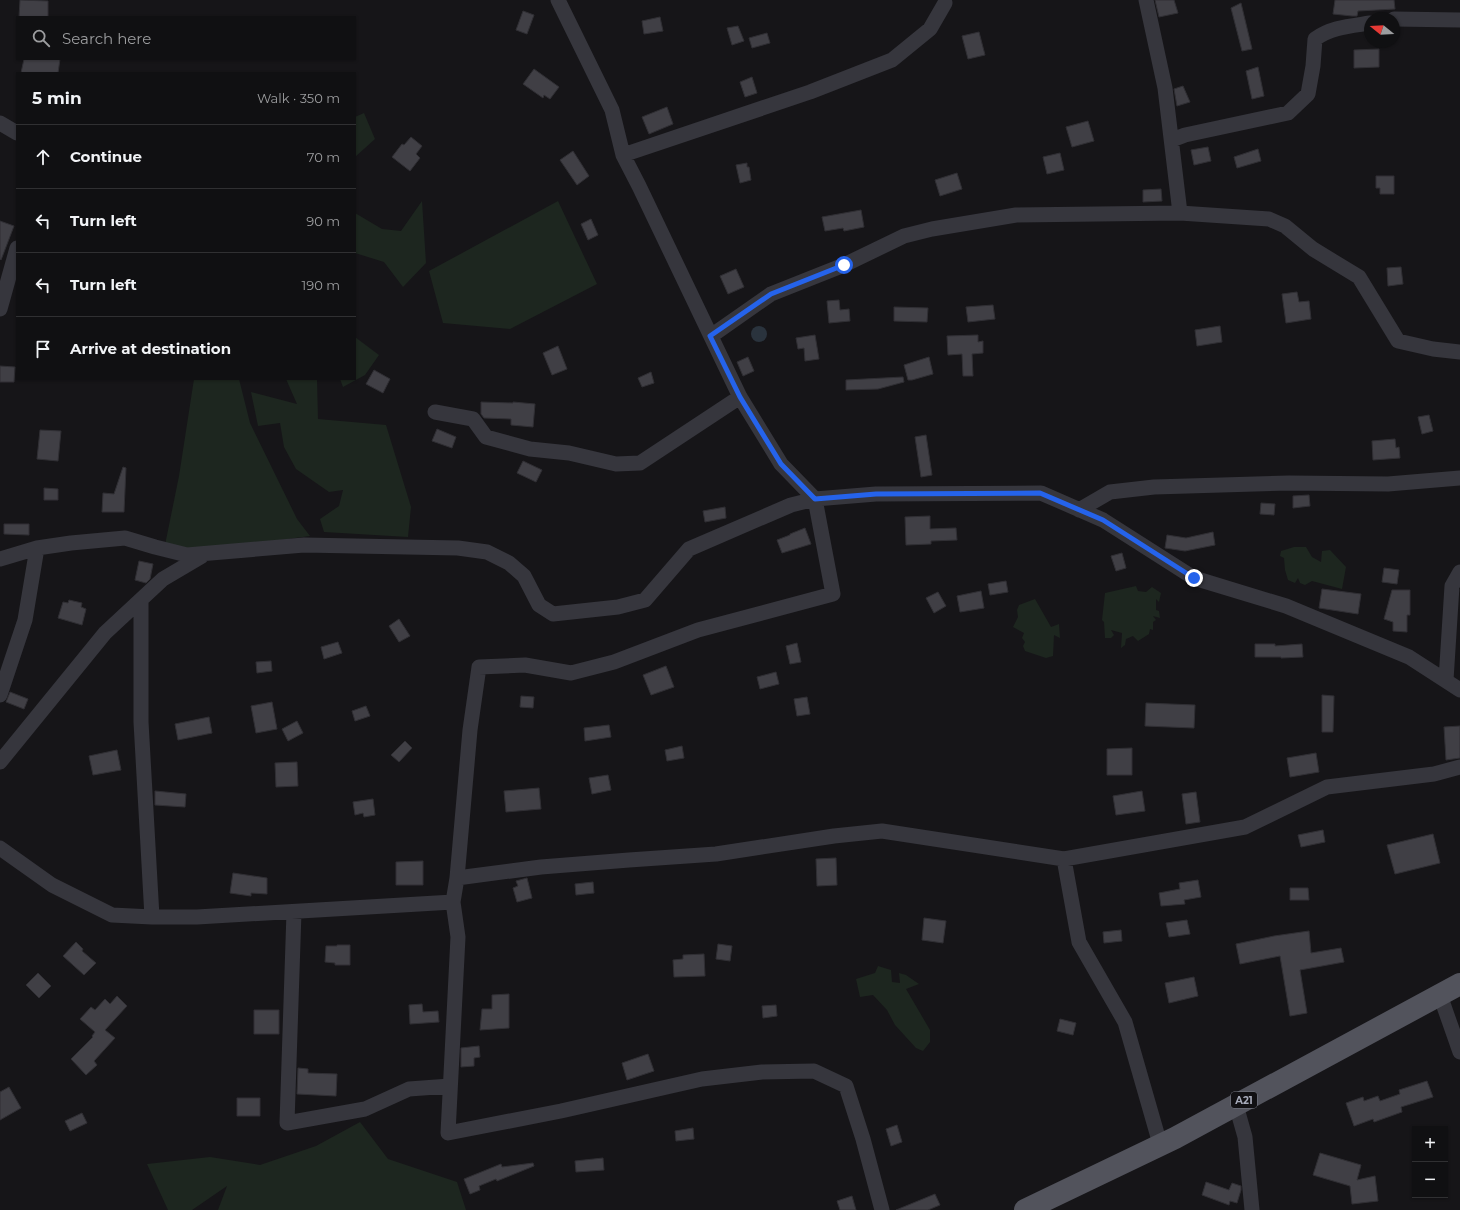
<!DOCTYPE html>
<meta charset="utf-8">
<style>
body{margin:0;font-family:Montserrat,sans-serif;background:#19191b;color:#f1f3f6}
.controls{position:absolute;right:12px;bottom:12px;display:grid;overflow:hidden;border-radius:0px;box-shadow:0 1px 3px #0004}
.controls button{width:36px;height:36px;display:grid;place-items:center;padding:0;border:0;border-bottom:1px solid #303032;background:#101012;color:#f1f3f6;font:20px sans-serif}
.compass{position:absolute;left:1364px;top:12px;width:36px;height:36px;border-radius:50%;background:#101012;box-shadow:0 1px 3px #0004;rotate:288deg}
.stop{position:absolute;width:12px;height:12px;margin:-9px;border:3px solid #2563eb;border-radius:50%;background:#fff}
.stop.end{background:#2563eb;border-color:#fff;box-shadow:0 1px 4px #0008}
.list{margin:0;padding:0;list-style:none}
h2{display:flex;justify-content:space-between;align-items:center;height:52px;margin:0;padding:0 16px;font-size:17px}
h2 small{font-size:13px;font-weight:400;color:#9c9d9f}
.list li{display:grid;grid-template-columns:26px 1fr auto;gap:12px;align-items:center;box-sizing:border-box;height:64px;padding:0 16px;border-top:1px solid #303032}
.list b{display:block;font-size:15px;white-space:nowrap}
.list em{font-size:13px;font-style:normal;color:#9c9d9f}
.icon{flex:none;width:22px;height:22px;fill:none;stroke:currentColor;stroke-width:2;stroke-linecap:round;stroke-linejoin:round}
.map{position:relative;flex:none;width:1460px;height:1210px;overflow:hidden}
.search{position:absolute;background:#101012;box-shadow:0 1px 3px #0004;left:16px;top:16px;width:340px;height:44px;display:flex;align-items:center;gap:10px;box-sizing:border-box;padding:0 14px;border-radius:0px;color:#9c9d9f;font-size:15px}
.panel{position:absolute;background:#101012;box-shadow:0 1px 3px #0004;left:16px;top:72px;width:340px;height:308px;border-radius:0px}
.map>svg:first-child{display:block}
.green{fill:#1d261f}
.water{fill:#2a333d}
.building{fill:#403f45;stroke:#302f34}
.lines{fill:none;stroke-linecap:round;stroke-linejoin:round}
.street{stroke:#36363d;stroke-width:15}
.primary{stroke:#52535c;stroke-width:22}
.route{stroke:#2563eb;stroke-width:5}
.labels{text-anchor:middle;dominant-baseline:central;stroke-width:3;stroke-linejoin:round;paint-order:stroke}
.shield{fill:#111013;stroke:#797c87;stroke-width:1}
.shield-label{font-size:10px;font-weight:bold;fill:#a6aab9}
</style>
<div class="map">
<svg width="1460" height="1210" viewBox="0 0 1460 1210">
<rect width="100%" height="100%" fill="#161518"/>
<path class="green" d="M364,113l11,26 -20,18v-40z
M422,201l4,62 -23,24 -19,-25 -29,-9v-40l27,16 19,2z
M558,201l39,83 -87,45 -67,-6 -14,-52z
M355,337l24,18 -14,20 -22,12 -3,-8h15z
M194,379h45l11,44 47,96 13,17 -111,15 -34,-6 14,-69z
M286,379h31l1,40 68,6 25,82 -3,30 -84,-5 -4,-13 19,-13 4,-16 -14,2 -33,-23 -12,-22 -4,-24 -22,3 -7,-34 46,12z
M1294,547h12l6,10 9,5 1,-11 8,-1 16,17 -4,22 -30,-8 -7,4 -5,-2 -2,-5 -3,5 -7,-3 -3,-10 -1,-12 -4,-2 1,-5z
M1136,586l2,5 8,1 6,-5 9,6 -2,9 -3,-3v11l3,1 1,7 -7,-2 3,4 -3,2v8l-3,-1 -1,5 -11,7 -5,-5 -7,3 -1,6 -4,3 1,-15 -11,-3 3,5 -3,3h-6l-1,-16 -2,-2 3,-27z
M1035,599l16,28 8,-3 1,14 -6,-3 -1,21 -7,2 -21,-7 -2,-5 2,-4 -3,-4 2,-5 -11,-6 5,-10 -1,-7 2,-5z
M878,966l13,4 1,12 8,1 -1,-10 7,2 13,9 -13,5 24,41v12l-7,9 -7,-3 -21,-23 -8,-15 -14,-15 -13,2 -4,-18 19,-6z
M360,1122l28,37 69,23 9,28h-248l9,-24 -35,24h-24l-21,-46 63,-7 50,8 56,-19z"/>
<path class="water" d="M751 334a8 8 0 1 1 16 0a8 8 0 1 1-16 0Z"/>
<path class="building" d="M20,0l28,1v16h-29z
M1155,0h19l4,13 -19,4z
M1335,0h59l1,9 -37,2 -1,5h-5l-19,-2z
M1241,3l11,46 -10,2 -11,-43z
M523,11l11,4 -7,19 -11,-4z
M660,17l3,14 -19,3 -2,-13z
M738,26l6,15 -12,4 -5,-17z
M979,32l6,23 -17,4 -6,-23z
M767,33l3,10 -18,5 -3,-10z
M1379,49v18l-25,1v-18z
M24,59h36l-2,14h-37z
M1258,67l6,29 -12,3 -6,-28z
M534,69l25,18 -9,12 -6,-4 -1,3 -20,-14z
M752,77l5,16 -12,4 -5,-15z
M1183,86l7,16 -13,4 -3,-17z
M667,107l6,17 -24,10 -7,-17z
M1088,121l6,20 -22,6 -6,-20z
M411,137l11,9 -6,8 4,4 -10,13 -18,-14 10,-13 2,1z
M1208,147l3,14 -17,4 -3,-15z
M1258,149l3,12 -24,7 -3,-11z
M573,151l16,25 -12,9 -17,-25z
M1060,153l4,17 -17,4 -4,-17z
M747,163v4h2l2,13 -11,3 -4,-18z
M957,173l5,16 -22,7 -5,-16z
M1376,176h18v18h-14v-6h-4z
M1161,189l1,12 -19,1v-12z
M861,210l3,17 -20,4 -1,-3 -18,3 -3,-14z
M591,219l7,16 -10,5 -7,-16z
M0,221l14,5 -13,34 -1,-1z
M1401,267l2,17 -15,2 -1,-18z
M736,269l8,18 -16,7 -8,-18z
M1297,292l2,10 10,-1 2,18 -25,4 -4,-29z
M839,300l1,10 9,-1 1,12 -21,2 -2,-22z
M993,305l2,14 -27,3 -2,-15z
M894,307l34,1 -1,14 -33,-1z
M1220,326l2,16 -25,4 -2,-16z
M815,335l4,24 -14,2 -1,-13 -6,1 -2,-11z
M978,335v7l5,-1v12l-11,1 1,22h-10l-1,-22 -14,1 -1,-19z
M558,346l9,23 -15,6 -9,-22z
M748,357l6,14 -11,5 -6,-14z
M929,357l4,17 -21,6h-4l-4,-15z
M0,366l15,1 -1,15h-14z
M374,370l16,9 -7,14 -17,-9z
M651,372l3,11 -12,4 -4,-9z
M903,377l1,5 -26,7 -32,1v-10z
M481,402l32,1v-1l22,2 -2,23 -22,-2v-6l-27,-1 -3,-4z
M1429,415l4,16 -11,3 -4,-17z
M437,429l19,8 -4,11 -20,-7z
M40,430l21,1 -3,30 -21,-2z
M926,435l6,40 -11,2 -6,-40z
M1395,439l1,9 3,-1 1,11 -27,2 -1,-19z
M523,461l19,9 -6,12 -19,-9z
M123,467l3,1 -2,44h-22l1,-19 11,1z
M44,488l14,1v11h-14z
M1309,495l1,11 -17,2v-12z
M1261,503l14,1 -1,11 -14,-1z
M725,507l1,11 -21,4 -2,-11z
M930,516v13l26,-1 1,12 -26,1v3l-25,1 -1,-28z
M4,524h25v11l-25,-1z
M805,528l6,16 -29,9 -5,-13 13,-5v-1z
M1213,532l2,13 -30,6 -20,-3 2,-13 19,3z
M1122,553l4,15 -10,3 -5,-15z
M139,561l14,3 -3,15 -4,4 -11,-3z
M1384,568l15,2 -2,14 -15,-2z
M1006,581l2,11 -18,3 -2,-11z
M1322,589l39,5 -3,20 -39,-6z
M1392,590h18v25h-3v17l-14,-1v-9l-9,-3z
M981,591l3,17 -24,4 -3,-16z
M938,592l8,14 -12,7 -8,-15z
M69,600l13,3 -1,4 5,2 -4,16 -24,-7 5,-16 5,1z
M399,619l11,17 -11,6 -10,-16z
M338,642l4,11 -18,6 -3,-12z
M797,643l4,19 -11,2 -4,-18z
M1255,644h20v2l27,-2 1,13 -22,1v-1h-26z
M271,661l1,10 -15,2 -1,-11z
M666,666l8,21 -23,8 -8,-20z
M776,672l3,12 -19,5 -3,-12z
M10,692l18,7 -4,10 -18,-7z
M1322,695l12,1 -1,36h-11z
M521,696l13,1 -1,11 -13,-1z
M807,697l3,17 -13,2 -3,-17z
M272,702l5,27 -21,4 -5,-27z
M1146,703l49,2 -1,23 -49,-2z
M366,706l4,10 -15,5 -3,-10z
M209,717l3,16 -34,7 -3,-16z
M297,721l6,12 -15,8 -6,-12z
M609,725l2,12 -26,4 -1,-13z
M1460,726v32l-14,2 -2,-33z
M405,741l7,7 -13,14 -8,-7z
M682,746l2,12 -17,3 -2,-11z
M1132,748v27h-25v-26z
M117,750l4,20 -28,5 -4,-19z
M1316,753l3,19 -29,5 -3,-19z
M297,762l1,24 -22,1 -1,-24z
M608,775l3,15 -19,4 -3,-16z
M539,788l2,21 -35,3 -2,-21z
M155,791l31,3 -1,13 -30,-2z
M1142,791l3,20 -29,4 -3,-19z
M1196,792l4,30 -14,2 -4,-30z
M373,799l2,16 -11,2 -1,-4 -8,2 -2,-13z
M1323,830l2,12 -24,5 -3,-12z
M1433,834l7,29 -45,11 -8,-29z
M836,858l1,27 -20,1 -1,-27z
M423,861v24h-27v-23z
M233,873l34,5v16l-16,-1v3l-21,-3z
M527,878l5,20 -15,4 -4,-14 5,-2 -2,-5z
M1198,880l3,17 -17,3 1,4 -24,2 -2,-13 21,-4 -1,-6z
M593,882l1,11 -18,2 -1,-11z
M1290,888h18l1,12h-19z
M924,918l22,3 -3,22 -21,-3z
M1187,920l3,14 -21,3 -3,-14z
M1121,930l1,11 -18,2 -1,-11z
M1309,931l2,22 30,-5 3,14 -44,8 7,43 -17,3 -10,-60 -40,8 -4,-20 38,-8z
M76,942l7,7 -1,2 14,12 -12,12 -21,-19z
M718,944l14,2 -2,15 -14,-2z
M337,945h13v20h-15v-2l-10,-1 1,-16h11z
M704,954l1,22 -31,1 -1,-17 10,-1v-4z
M38,973l13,13 -12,12 -13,-13z
M1194,977l4,19 -29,7 -4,-20z
M509,994v34l-29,2 2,-21h10v-14z
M117,996l10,10 -22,24 10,8 -21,23 3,4 -11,10 -15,-16 22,-22 -1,-1 3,-4 -15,-13 11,-12 4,3 10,-11 5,5z
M422,1004l1,8 15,-1 1,11 -29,2 -1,-19z
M776,1005l1,11 -14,2 -1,-12z
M254,1010h25v24h-25z
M1060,1019l16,4 -3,12 -16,-4z
M479,1046l1,11 -6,1v8l-13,1v-19z
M648,1054l6,17 -27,9 -5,-17z
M298,1068l10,1v4l29,1 -1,22 -39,-2z
M1427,1081l6,16 -32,10 1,5 -28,10 -1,-3 -19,7 -8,-23 17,-6 1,4 14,-5 2,5 20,-7 -1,-4z
M9,1087l12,21 -21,12v-28z
M237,1098h23v18h-23z
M82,1113l5,10 -17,8 -5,-10z
M897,1125l5,17 -11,4 -5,-17z
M693,1128l1,11 -18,2 -1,-10z
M1320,1153l41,12 -4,15 18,-4 3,25 -26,3 -2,-18 -37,-11z
M603,1158l1,12 -28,2 -1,-11z
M533,1163l1,3 -37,15 -1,-2 -17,7 1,4 -10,4 -6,-15 37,-15 1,3z
M1206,1182l23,8 3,-7 9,3v4l-4,13 -7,-2 -1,4 -27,-10z
M935,1194l5,11 -12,5h-32z
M852,1196l4,14h-16l-3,-9z"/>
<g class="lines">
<path class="street" d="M558,0l54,110 11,45 16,31 101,211 41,67 34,35 61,-5 165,-1 62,27 91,58 92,28 123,51 51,33
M1146,0l19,88 15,125
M1394,19l66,1
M0,123l17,10
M1172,140l13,-5 103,-22 20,-19 5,-28 2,-27c16,-12 36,-13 55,-16
M623,155l187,-63 82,-32 38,-31 15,-26
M0,309l17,-61
M711,336l60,-42 73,-29 60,-29 28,-7 84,-14 164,-2 89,6 16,7 28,23 46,28 39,64 35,8 27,3
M435,412l38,7 13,18 44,12 39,4 47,11 24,-1 100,-66
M1079,510l31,-18 44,-5 135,-4 99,1 72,-6
M0,559l37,-11 34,-5 54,-5 30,9 32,8 117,-10 154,3 29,4 22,11 15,13 15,29 14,9 65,-7 27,-7 44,-51 102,-44 24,-6 18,95 -135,36 -84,32 -43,11 -46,-8 -46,2 -9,63 -13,148 -4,24 5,35 -10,196 113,-22 141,-32 60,-7 52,-1 32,15 17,53 19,71
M141,600v122l11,195
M1446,680l6,-94 8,-14
M0,695l25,-75 12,-72
M0,762l105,-129 58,-54 39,-23
M0,848l52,37 60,30 40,2h45l256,-15
M1064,859l15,83 46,80 35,122
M457,878l84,-11 88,-7 87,-6 118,-18 48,-5 182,28 181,-32 82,-40 107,-13 26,-7
M294,912l-7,211 78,-14 44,-20 41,-3
M1440,995l20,57
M1236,1105l9,32 7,73"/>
<path class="primary" d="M1025,1210l150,-72 285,-154"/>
</g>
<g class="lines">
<path class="route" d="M844,265l-73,29 -61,42 30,61 41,67 34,35 61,-5 164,-1 63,27 91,58"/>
</g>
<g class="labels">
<rect class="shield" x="1231" y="1092" width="26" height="16" rx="3"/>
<g class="shield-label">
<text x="1244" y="1100">A21</text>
</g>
</g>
</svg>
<div class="controls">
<button>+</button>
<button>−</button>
</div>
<svg class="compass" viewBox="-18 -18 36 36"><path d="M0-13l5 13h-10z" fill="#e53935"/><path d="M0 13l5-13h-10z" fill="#9c9d9f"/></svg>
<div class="stop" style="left:844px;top:265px"></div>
<div class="stop end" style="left:1194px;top:578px"></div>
<div class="search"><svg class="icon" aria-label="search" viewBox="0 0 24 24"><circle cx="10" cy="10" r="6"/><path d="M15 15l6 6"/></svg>Search here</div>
<section class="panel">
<h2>5 min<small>Walk · 350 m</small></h2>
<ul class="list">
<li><svg class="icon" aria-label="ahead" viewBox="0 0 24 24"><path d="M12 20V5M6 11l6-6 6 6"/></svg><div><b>Continue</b></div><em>70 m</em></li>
<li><svg class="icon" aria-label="left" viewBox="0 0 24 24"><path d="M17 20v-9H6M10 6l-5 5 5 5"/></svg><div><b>Turn left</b></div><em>90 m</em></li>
<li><svg class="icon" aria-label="left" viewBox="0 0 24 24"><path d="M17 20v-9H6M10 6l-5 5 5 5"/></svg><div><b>Turn left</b></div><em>190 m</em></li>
<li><svg class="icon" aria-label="arrive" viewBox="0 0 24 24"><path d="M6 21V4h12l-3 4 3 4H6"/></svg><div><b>Arrive at destination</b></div></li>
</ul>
</section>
</div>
